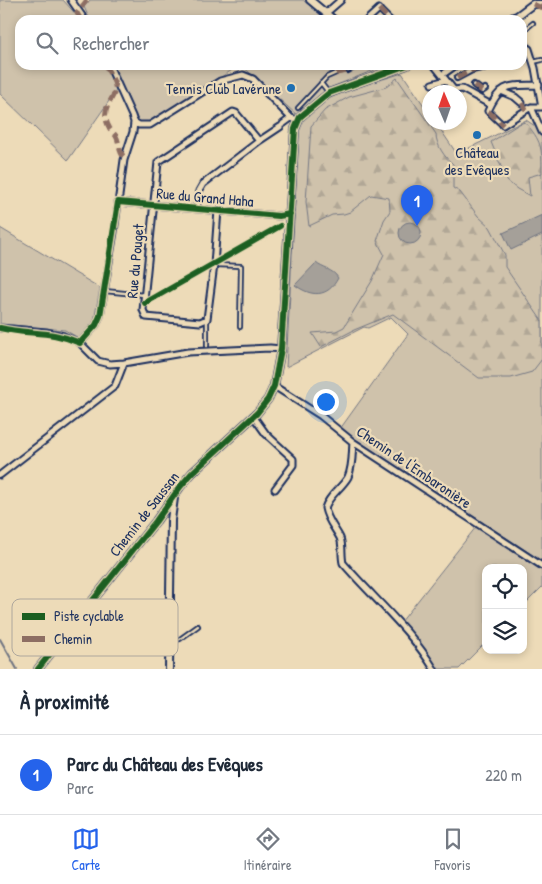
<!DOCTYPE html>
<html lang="fr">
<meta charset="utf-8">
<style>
body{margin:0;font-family:"Patrick Hand",sans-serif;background:#f6f6f7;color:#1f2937}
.controls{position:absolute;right:15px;bottom:15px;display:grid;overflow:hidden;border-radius:10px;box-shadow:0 2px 8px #0003}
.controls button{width:45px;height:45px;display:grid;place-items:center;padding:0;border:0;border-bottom:1px solid #e0e1e3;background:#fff;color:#1f2937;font:25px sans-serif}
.compass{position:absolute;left:422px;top:85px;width:45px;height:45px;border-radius:50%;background:#fff;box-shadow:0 2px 8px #0003;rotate:358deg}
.you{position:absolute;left:325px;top:401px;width:18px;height:18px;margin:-12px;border:4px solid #fff;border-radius:50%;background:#1a73e8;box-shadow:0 0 0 8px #1a73e833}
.badge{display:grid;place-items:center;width:32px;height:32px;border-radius:50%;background:#2563eb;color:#fff;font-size:16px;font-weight:700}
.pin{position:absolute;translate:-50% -41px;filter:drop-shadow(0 1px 2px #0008)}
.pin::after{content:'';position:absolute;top:26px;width:18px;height:15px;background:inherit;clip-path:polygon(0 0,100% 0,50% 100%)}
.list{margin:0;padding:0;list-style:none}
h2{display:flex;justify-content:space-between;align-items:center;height:65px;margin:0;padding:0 20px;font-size:21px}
h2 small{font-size:16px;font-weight:400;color:#747a83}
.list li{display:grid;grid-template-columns:32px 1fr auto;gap:15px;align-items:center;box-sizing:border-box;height:80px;padding:0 20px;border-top:1px solid #e0e1e3}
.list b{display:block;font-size:19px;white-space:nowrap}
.list p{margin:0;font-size:16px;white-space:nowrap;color:#747a83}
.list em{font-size:16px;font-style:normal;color:#747a83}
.icon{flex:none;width:28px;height:28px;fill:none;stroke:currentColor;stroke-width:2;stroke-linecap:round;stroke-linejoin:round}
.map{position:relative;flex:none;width:542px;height:669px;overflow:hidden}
.search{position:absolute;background:#fff;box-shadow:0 2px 8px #0003;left:15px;right:15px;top:15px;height:55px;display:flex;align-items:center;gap:12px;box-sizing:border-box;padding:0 18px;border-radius:15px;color:#747a83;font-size:19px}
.sheet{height:145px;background:#fff}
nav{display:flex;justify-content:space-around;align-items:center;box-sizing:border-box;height:70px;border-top:1px solid #e0e1e3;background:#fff;font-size:14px;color:#747a83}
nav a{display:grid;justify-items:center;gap:2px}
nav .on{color:#2563eb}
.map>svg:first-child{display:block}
.built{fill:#ddceb1}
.green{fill:#cfc2ab;stroke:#757884}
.forest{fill:url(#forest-firs);stroke:#757884}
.water{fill:#a5a099;stroke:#6e7381}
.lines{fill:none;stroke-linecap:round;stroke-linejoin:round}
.stream{stroke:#6e7381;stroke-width:2}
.service-casing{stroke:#1b2f5e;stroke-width:6}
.pedestrian-casing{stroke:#1b2f5e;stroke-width:8}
.minor-casing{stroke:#1b2f5e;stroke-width:9}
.tertiary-casing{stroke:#1b2f5e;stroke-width:10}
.service{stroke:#eddbb8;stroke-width:2.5}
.pedestrian{stroke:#eddbb8;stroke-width:4}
.minor{stroke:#eddbb8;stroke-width:5}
.tertiary{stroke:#eddbb8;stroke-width:6}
.quiet{stroke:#8d6e63;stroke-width:5;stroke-dasharray:10 5;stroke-linecap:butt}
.cycleway-casing{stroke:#eddbb8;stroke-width:9}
.cycleway{stroke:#1b5e20;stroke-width:6}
.poi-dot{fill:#1f6fb2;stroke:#eddbb8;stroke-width:2}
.labels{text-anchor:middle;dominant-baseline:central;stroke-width:4.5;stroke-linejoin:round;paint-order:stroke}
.poi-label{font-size:15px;fill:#1b2f5e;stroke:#eddbb8;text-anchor:end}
.street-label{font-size:15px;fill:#1b2f5e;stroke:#eddbb8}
.key{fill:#eddbb8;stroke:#aea79d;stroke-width:1}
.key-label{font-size:14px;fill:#1b2f5e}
</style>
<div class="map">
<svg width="542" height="669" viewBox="0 0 542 669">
<defs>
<pattern id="forest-firs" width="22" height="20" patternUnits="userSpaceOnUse" patternTransform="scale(1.25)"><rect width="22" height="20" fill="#cfc2ab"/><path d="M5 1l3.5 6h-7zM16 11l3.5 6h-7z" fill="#b1a796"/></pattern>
</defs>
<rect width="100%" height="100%" fill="#eddbb8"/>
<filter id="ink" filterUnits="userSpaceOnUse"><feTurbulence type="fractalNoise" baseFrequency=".02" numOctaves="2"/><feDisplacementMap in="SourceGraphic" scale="10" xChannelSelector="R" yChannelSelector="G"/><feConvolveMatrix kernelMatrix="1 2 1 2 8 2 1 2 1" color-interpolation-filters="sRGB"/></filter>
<g filter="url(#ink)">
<path class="built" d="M522,27l16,28 4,16 -13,-1 -2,-5 -24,6 -2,-6h21v-14l1,-1z"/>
<path class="green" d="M0,0h63l18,20h-61v45h86l12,23 -50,72 -68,-66z
M90,0h213l25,20h-238l-6,-13z
M112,65h128l-89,57 -8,1 -6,-4z
M241,65h142l1,1 -57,23 -30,26z
M402,73l27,40 1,9 6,1 21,31 69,-34 12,8 4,11v422l-202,-132 68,-95 -17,-17 -23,11 -4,-1 -78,40 13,-241c15,-32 72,-42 103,-53z
M0,228l100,60 -6,33 -14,18 -15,-9 -65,-6z
M476,527l66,42v18l-19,19v-38h-37v74l-27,27h-23l-13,-22 -22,-25z"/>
<path class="forest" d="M397,78l39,56c0,11 9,24 17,30v24l7,4 18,24 12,11 15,28v12l37,54v38l-10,13 -21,6h-32l-86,-64 -39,16 -33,17 -9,-14 24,-2 8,-4 28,-46 12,-27 -7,-13 7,-21 6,-9 -1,-13 -18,-3 -21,17 -6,2 -12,1 -23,11 -3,-24 5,-76 14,-16 24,-13 37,-10z
M525,122c17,20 17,25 17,51l-14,4 2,19 -13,-7 -10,-8 -16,-39 28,-18z"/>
<path class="water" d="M542,215v20l-31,15 -8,-17z
M399 233a11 11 0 1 1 22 0a11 11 0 1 1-22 0Z
M316,263c7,6 17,6 22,15 -10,20 -27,19 -43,7z"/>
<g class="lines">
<path class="stream" d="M0,639l17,30"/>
<g class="service-casing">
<path id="service" d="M522,32l11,-9
M533,62l9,-2
M348,71l11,-6
M321,83l7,9
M298,108l29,-31 9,-4
M215,265l26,1 -1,61
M105,291l39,4
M207,320v26
M171,641l9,-2 18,-13"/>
</g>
<g class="pedestrian-casing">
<path id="pedestrian" d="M379,9l11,11
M457,78l15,-8 13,-3
M474,85l8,6 3,-2
M488,111l15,14"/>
</g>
<g class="minor-casing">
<path id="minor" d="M71,0l14,20
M326,13l15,-13
M367,20l12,-11
M522,44l7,5 6,19 7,39
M434,65l20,25 8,-1 29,16
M485,67l5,-2
M442,75l14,-10
M432,84l14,-4
M501,91l14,6 7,6
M531,107l11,25
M488,111c13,-29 21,-25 51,-26
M134,122l5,3h11l70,-44 23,-6 10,4 38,39 7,2
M283,124l8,-6
M503,125l28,-18h11
M259,141l21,-14
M118,202l161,14 11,-2
M197,209l2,-18 4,-7 56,-43 -23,-28 -3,-1 -75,50 -15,148 3,7 54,5 7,-3 7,-54 4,-55
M0,328l46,4 18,4 16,7 18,18 12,3 14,-1 64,-11 82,-4 11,1
M80,343l16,-18 4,-9 14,-84 10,-72 9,-28 1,-10 -2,-6 -23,-51
M274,386l47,30 32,26 189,124
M253,416l13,18 27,25v6l-18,24
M353,442c-1,11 0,24 -5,35 -7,12 -19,18 -23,31 2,12 10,20 15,30 3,7 1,17 3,25 31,36 67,66 91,106
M0,475l115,-89 9,-23"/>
</g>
<g class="tertiary-casing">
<path id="tertiary" d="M310,0l24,20
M533,4h9
M506,20l11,-4 16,-12
M38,669l118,-148 24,-34 12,-14 65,-60 11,-14 6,-13 7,-37 14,-220 5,-12 29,-24 78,-28
M169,669l2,-149 3,-22"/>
</g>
<use href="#service" class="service"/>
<use href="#pedestrian" class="pedestrian"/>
<use href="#minor" class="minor"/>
<use href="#tertiary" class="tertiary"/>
<path class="quiet" d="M533,4l9,4
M379,9l11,11
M81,20l-4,-7 10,-13
M105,65c3,6 9,14 10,21 2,13 -17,21 -6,41 1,3 5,6 7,9 4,7 2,15 8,21
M336,73l12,-2
M457,78l15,-8 13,-3
M474,85l8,6 3,-2
M522,103l4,7
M488,111l15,14"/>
<g class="cycleway-casing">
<path id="cycleway" d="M145,303l135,-77
M0,328c29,7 51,2 80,15l16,-18 4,-9 18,-114 161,14 11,-2
M38,669l118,-148 24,-34 12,-14 65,-60 11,-14 6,-13 7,-37 14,-220 5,-12 29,-24 78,-28"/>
</g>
<use href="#cycleway" class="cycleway"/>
</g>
</g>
<g class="poi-dot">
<circle cx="291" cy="88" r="5"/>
<circle cx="477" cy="135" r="5"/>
</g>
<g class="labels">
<g class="poi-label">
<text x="281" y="88">Tennis Club Lavérune</text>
<text x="477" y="152" text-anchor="middle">Château<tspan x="477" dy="17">des Evêques</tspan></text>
</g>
<g class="street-label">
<text transform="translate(205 197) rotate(5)">Rue du Grand Haha</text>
<text transform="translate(135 261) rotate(-85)">Rue du Pouget</text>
<text transform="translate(414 467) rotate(34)">Chemin de l'Embaronière</text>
<text transform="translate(144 514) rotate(-52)">Chemin de Saussan</text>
</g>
</g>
<rect x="12" y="599" width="166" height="57" rx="8" class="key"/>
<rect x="22" y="613" width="23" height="7" fill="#1b5e20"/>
<rect x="22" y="636" width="23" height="6" fill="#8d6e63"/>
<g class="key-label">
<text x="54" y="621">Piste cyclable</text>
<text x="54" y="644">Chemin</text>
</g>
</svg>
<div class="controls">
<button><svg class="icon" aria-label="locate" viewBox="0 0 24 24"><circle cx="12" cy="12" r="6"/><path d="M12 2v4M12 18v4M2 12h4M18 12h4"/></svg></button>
<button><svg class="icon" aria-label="layers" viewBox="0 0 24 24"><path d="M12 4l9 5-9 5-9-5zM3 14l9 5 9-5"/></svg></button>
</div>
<svg class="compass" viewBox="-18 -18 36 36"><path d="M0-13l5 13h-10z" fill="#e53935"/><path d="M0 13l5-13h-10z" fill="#747a83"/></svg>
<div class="you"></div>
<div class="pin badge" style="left:417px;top:226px">1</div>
<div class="search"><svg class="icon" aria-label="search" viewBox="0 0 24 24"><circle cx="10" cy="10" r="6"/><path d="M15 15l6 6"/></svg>Rechercher</div>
</div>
<section class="sheet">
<h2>À proximité<small></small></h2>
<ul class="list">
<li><span class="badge">1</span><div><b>Parc du Château des Evêques</b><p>Parc</p></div><em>220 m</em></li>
</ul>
</section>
<nav>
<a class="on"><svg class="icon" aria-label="map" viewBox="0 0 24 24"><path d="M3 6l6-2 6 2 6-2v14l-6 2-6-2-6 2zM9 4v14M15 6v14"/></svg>Carte</a>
<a><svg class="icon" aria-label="directions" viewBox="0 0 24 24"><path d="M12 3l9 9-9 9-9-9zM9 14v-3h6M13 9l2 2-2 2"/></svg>Itinéraire</a>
<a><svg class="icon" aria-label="saved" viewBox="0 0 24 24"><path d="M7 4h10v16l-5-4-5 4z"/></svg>Favoris</a>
</nav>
